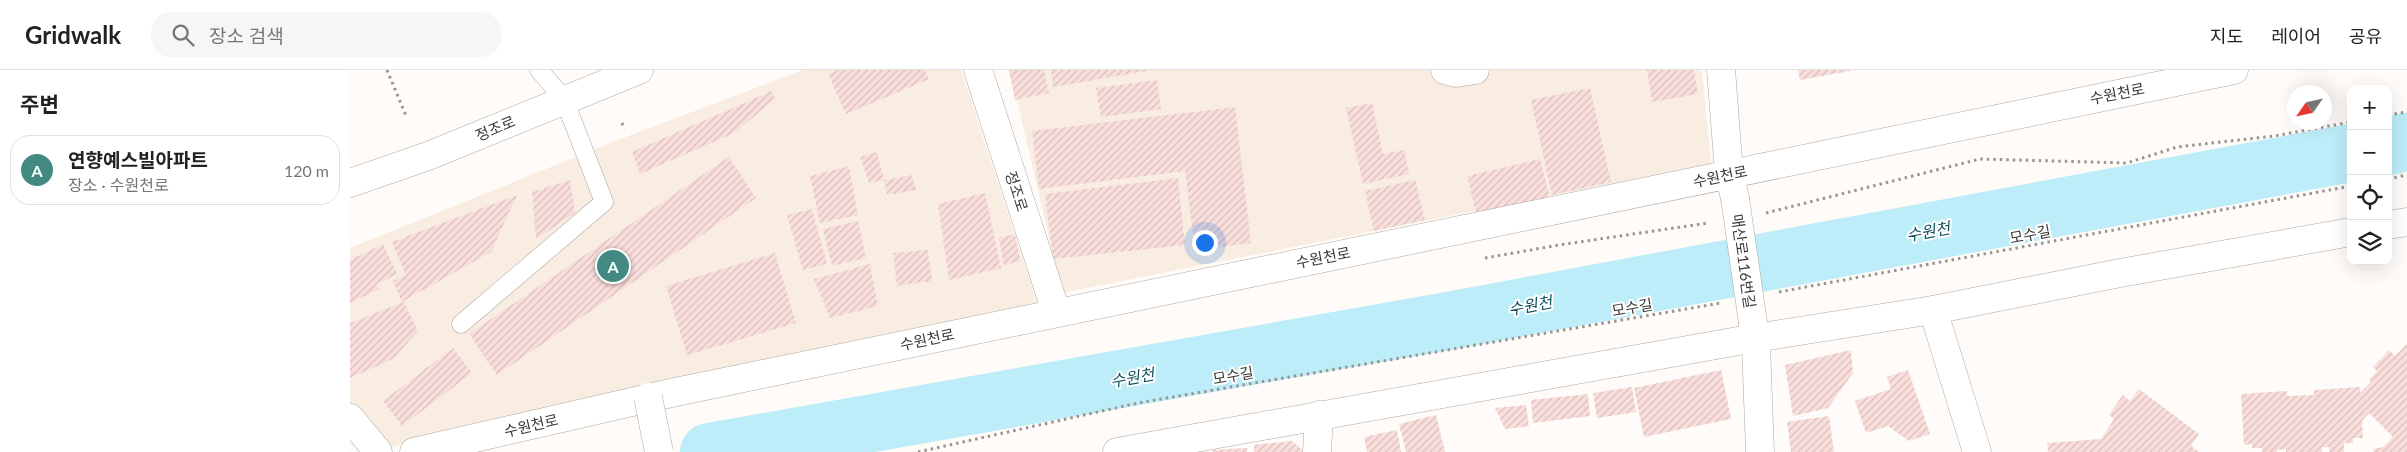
<!DOCTYPE html>
<html lang="ko">
<meta charset="utf-8">
<style>
body{margin:0;font-family:Lato,"Noto Sans KR",sans-serif;background:#f6f6f6;color:#222}
.controls{position:absolute;right:15px;top:15px;display:grid;overflow:hidden;border-radius:10px;box-shadow:0 5px 20px #0002}
.controls button{width:45px;height:45px;display:grid;place-items:center;padding:0;border:0;border-bottom:1px solid #e0e0e0;background:#fff;color:#222;font:25px sans-serif}
.compass{position:absolute;left:1937px;top:15px;width:45px;height:45px;border-radius:50%;background:#fff;box-shadow:0 5px 20px #0002;rotate:236deg}
.you{position:absolute;left:854px;top:172px;width:18px;height:18px;margin:-12px;border:4px solid #fff;border-radius:50%;background:#1a73e8;box-shadow:0 0 0 8px #1a73e833}
.badge{display:grid;place-items:center;width:32px;height:32px;border-radius:50%;background:#428984;color:#fff;font-size:16px;font-weight:700}
.pin{position:absolute;translate:-50% -50%;border:2px solid #fff;box-shadow:0 1px 5px #0006}
.list{margin:0;padding:0;list-style:none}
h2{display:flex;justify-content:space-between;align-items:center;height:65px;margin:0;padding:0 20px;font-size:21px}
h2 small{font-size:16px;font-weight:400;color:#767676}
.list li{display:grid;grid-template-columns:32px 1fr auto;gap:15px;align-items:center;box-sizing:border-box;height:70px;margin:0 10px 10px;padding:0 10px;border:1px solid #e0e0e0;border-radius:20px}
.list b{display:block;font-size:19px;white-space:nowrap}
.list p{margin:0;font-size:16px;white-space:nowrap;color:#767676}
.list em{font-size:16px;font-style:normal;color:#767676}
.icon{flex:none;width:28px;height:28px;fill:none;stroke:currentColor;stroke-width:2;stroke-linecap:round;stroke-linejoin:round}
.map{position:relative;flex:none;width:2057px;height:382px;overflow:hidden}
header{display:flex;align-items:center;gap:30px;box-sizing:border-box;height:70px;padding:0 25px;background:#fff;border-bottom:1px solid #e0e0e0}
header strong{font-size:24px}
nav{display:flex;gap:28px;margin-inline-start:auto;font-size:18px}
.search{width:350px;height:45px;background:#f6f6f6;display:flex;align-items:center;gap:12px;box-sizing:border-box;padding:0 18px;border-radius:20px;color:#767676;font-size:19px}
main{display:flex}
aside{flex:1;background:#fff}
.map>svg:first-child{display:block}
.built{fill:#f9ede2}
.lines{fill:none;stroke-linecap:round;stroke-linejoin:round}
.river{stroke:#bdedf8;stroke-width:58}
.building{fill:url(#building-hatch)}
.service-casing{stroke:#ada7a1;stroke-width:19}
.minor-casing{stroke:#ada7a1;stroke-width:29}
.tertiary-casing{stroke:#ada7a1;stroke-width:29}
.path{stroke:#989592;stroke-width:3;stroke-dasharray:2.5 4;stroke-linecap:butt}
.service{stroke:#fff;stroke-width:18}
.minor{stroke:#fff;stroke-width:28}
.tertiary{stroke:#fff;stroke-width:28}
.minor-bridge-casing{stroke:#ada7a1;stroke-width:29;stroke-linecap:butt}
.tertiary-bridge-casing{stroke:#ada7a1;stroke-width:29;stroke-linecap:butt}
.minor-bridge{stroke:#fff;stroke-width:28}
.tertiary-bridge{stroke:#fff;stroke-width:28}
.labels{text-anchor:middle;dominant-baseline:central;stroke-width:4;stroke-linejoin:round;paint-order:stroke}
.street-label{font-size:15px;fill:#3c3a37;stroke:#fff}
.water-label{font-size:16px;font-style:italic;fill:#12535f;stroke:#fff}
</style>
<header>
<strong>Gridwalk</strong>
<div class="search"><svg class="icon" aria-label="search" viewBox="0 0 24 24"><circle cx="10" cy="10" r="6"/><path d="M15 15l6 6"/></svg>장소 검색</div>
<nav><a>지도</a><a>레이어</a><a>공유</a></nav>
</header>
<main>
<aside>
<h2>주변<small></small></h2>
<ul class="list">
<li><span class="badge">A</span><div><b>연향예스빌아파트</b><p>장소 · 수원천로</p></div><em>120 m</em></li>
</ul>
</aside>
<div class="map">
<svg width="2057" height="382" viewBox="0 0 2057 382">
<defs>
<pattern id="building-hatch" width="6" height="6" patternUnits="userSpaceOnUse" patternTransform="scale(1.25)"><rect width="6" height="6" fill="#f9dedc"/><path d="M-1 1l2-2M0 6l6-6M5 7l2-2" fill="none" stroke="#d6bfbd"/></pattern>
</defs>
<rect width="100%" height="100%" fill="#fffbf8"/>
<path class="built" d="M453,0h158l77,236 -652,142 -36,-41v-159l260,-105z
M660,0h692l9,94 -649,129z"/>
<g class="lines">
<path class="river" d="M2038,76l19,-4
M359,382l733,-130 909,-169"/>
</g>
<path class="building" d="M487,0h88l4,9 -83,35 -18,-40z
M659,0h35l5,23 -34,7z
M701,0h96v1l-94,16z
M1297,0h47l4,24 -46,8z
M1448,0h52v1l-50,9z
M807,10l4,29 -60,8 -5,-29z
M1240,18l21,94 -59,13 -21,-95z
M422,21l3,8 -41,34 -94,41 -8,-22z
M1022,33l11,51 21,-4 5,24 -46,10 -17,-76z
M885,37l16,136 -56,7 -10,-79 -146,18 -7,-58z
M527,82l7,28 28,-5 4,15 -29,5 -3,-15 -15,3 -9,-26z
M379,87l27,41 -259,177 -28,-41z
M1190,89l11,43 -73,18 -11,-44z
M499,96l9,49 -38,8 -10,-47z
M828,108l7,67 -132,14 -8,-65z
M220,110l5,33 -39,26 -4,-47z
M1065,110l10,40 -51,11 -9,-40z
M635,123l16,75 -52,12 -11,-76z
M167,125l-26,57 -89,50 -9,-21 13,-6 -14,-33z
M462,139l15,55 -24,6 -16,-55z
M508,151l8,37 -34,8 -9,-37z
M665,164l5,27 -16,4 -5,-27z
M33,174l14,30 -20,10 2,5 -29,14v-43z
M578,180l4,31 -35,5 -4,-33z
M425,183l21,70 -109,32 -21,-69z
M520,194l8,42 -48,12 -16,-39z
M54,232l14,29 -25,28 -43,19v-55z
M2057,274v108h-33l-1,-3 10,-2 10,-10 -24,-24 -7,8 1,17h-10v5h-9v9h-15v-5h-7v5h-36v-3l-9,1v2h-15v-4h-10v-4l-8,1 -3,-51 46,-3v5l27,-1v-5l46,-3v6l11,-11 -2,-2 8,-9 -4,-4 16,-17 6,6z
M103,278l19,25 -70,53 -19,-25z
M1501,280l2,23 -25,35 -35,8 -8,-51z
M1371,300l10,49 -87,18 -10,-49z
M1558,300l22,64 -21,7 -21,-15 -22,7 -11,-32 36,-12 -4,-12z
M1282,317l4,25 -39,6 -4,-25z
M1789,319l60,45 -8,12 8,6h-151l-1,-9 54,-4 13,-20 -5,-4 14,-20 7,6z
M1238,324l2,22 -57,7 -2,-23z
M1176,335l3,21 -24,3 -10,-21z
M1086,345l9,37h-39l-7,-28z
M1479,346l5,36h-43l-4,-30z
M1047,360l4,22h-34l-3,-15z
M942,371l13,11h-51v-7z
M897,378v4h-34v-2z"/>
<g class="lines">
<g class="service-casing">
<path id="service" d="M111,254l143,-122 -40,-103 -25,-29"/>
</g>
<g class="minor-casing">
<path id="minor" d="M628,0l78,242
M1095,0l11,3 19,-3
M2038,155l19,-3
M0,348l28,34
M64,382l257,-59 1563,-323
M767,382l638,-114 178,-28 187,-37 231,-41
M967,382l2,-37"/>
</g>
<g class="tertiary-casing">
<path id="tertiary" d="M1371,0l8,103 6,25
M0,113l78,-27 211,-86
M1583,240l44,142
M1403,253l3,22 4,107"/>
</g>
<path class="path" d="M37,0l20,48
M2038,45l19,-3
M272,53l3,6
M2038,109l19,-4
M1416,143l214,-54 147,4 50,-16 97,-11 77,-14
M1135,188l74,-13 149,-22
M1429,222l572,-106
M568,382l220,-49 583,-100"/>
<use href="#service" class="service"/>
<use href="#minor" class="minor"/>
<use href="#tertiary" class="tertiary"/>
<g class="minor-bridge-casing">
<path id="minor-bridge" d="M298,327l11,55"/>
</g>
<g class="tertiary-bridge-casing">
<path id="tertiary-bridge" d="M1385,128l18,125"/>
</g>
<use href="#minor-bridge" class="minor-bridge"/>
<use href="#tertiary-bridge" class="tertiary-bridge"/>
</g>
<g class="labels">
<g class="street-label">
<text transform="translate(1767 23) rotate(-11)">수원천로</text>
<text transform="translate(145 58) rotate(-23)">정조로</text>
<text transform="translate(1370 106) rotate(-12)">수원천로</text>
<text transform="translate(667 121) rotate(72)">정조로</text>
<text transform="translate(1680 164) rotate(-11)">모수길</text>
<text transform="translate(973 187) rotate(-11)">수원천로</text>
<text transform="translate(1394 191) rotate(82)">매산로116번길</text>
<text transform="translate(1282 237) rotate(-10)">모수길</text>
<text transform="translate(577 269) rotate(-12)">수원천로</text>
<text transform="translate(883 305) rotate(-10)">모수길</text>
<text transform="translate(181 355) rotate(-13)">수원천로</text>
</g>
<g class="water-label">
<text transform="translate(1578 161) rotate(-11)">수원천</text>
<text transform="translate(1180 235) rotate(-11)">수원천</text>
<text transform="translate(782 307) rotate(-10)">수원천</text>
</g>
</g>
</svg>
<div class="controls">
<button>+</button>
<button>−</button>
<button><svg class="icon" aria-label="locate" viewBox="0 0 24 24"><circle cx="12" cy="12" r="6"/><path d="M12 2v4M12 18v4M2 12h4M18 12h4"/></svg></button>
<button><svg class="icon" aria-label="layers" viewBox="0 0 24 24"><path d="M12 4l9 5-9 5-9-5zM3 14l9 5 9-5"/></svg></button>
</div>
<svg class="compass" viewBox="-18 -18 36 36"><path d="M0-13l5 13h-10z" fill="#e53935"/><path d="M0 13l5-13h-10z" fill="#767676"/></svg>
<div class="you"></div>
<div class="pin badge" style="left:263px;top:196px">A</div>
</div>
</main>
